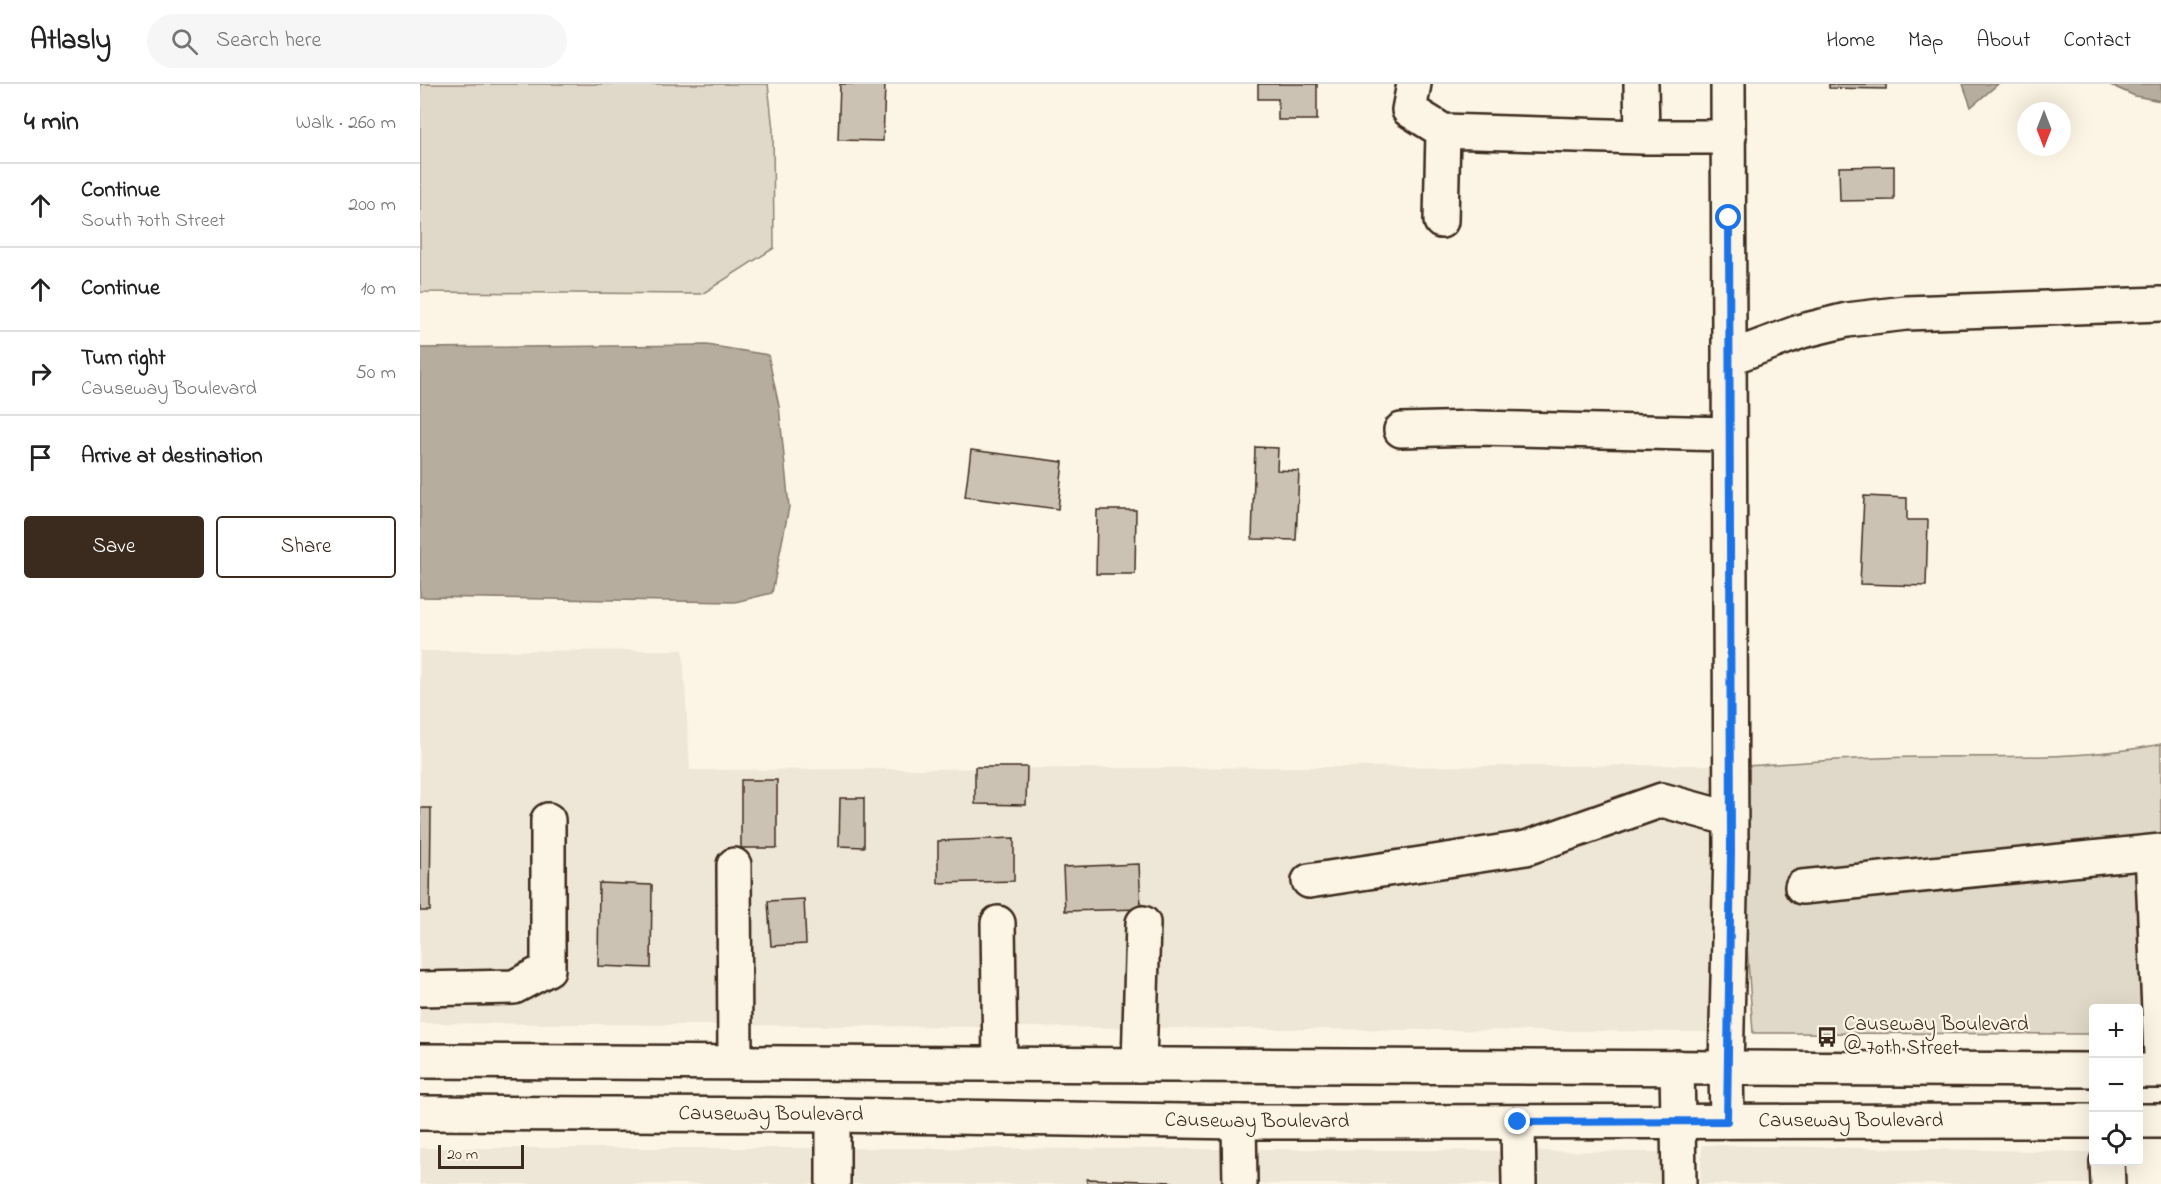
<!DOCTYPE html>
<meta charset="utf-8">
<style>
body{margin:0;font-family:"Indie Flower",sans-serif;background:#f6f6f6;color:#222}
.controls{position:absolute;right:18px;bottom:18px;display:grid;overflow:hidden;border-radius:6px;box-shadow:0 6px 24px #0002}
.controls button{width:54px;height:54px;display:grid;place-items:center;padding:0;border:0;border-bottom:2px solid #e0e0e0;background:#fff;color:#222;font:30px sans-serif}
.compass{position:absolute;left:1597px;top:18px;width:54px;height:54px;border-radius:50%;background:#fff;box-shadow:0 6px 24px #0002;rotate:180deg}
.scale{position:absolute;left:18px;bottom:15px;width:86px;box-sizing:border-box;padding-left:6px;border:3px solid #3b2a1e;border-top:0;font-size:16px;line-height:21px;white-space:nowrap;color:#3b2a1e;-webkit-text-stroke:4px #fcf5e5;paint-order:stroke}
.stop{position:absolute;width:18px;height:18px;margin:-14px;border:4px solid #1a73e8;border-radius:50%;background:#fff}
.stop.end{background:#1a73e8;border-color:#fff;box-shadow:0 2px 6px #0008}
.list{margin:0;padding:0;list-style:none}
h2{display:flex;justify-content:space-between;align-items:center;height:78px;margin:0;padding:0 24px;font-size:26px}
h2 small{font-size:20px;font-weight:400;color:#767676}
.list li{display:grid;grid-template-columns:39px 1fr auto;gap:18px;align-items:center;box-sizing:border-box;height:84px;padding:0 24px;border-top:2px solid #e0e0e0}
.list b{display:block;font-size:22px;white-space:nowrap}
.list p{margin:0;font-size:20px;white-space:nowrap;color:#767676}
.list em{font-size:20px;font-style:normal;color:#767676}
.actions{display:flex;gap:12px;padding:18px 24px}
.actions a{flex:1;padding:14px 0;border:2px solid #3b2a1e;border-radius:6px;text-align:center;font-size:21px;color:#3b2a1e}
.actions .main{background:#3b2a1e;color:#fff}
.icon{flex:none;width:33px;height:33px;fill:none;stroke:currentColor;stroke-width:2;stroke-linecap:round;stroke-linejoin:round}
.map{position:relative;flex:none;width:1741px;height:1100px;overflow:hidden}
header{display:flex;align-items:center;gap:36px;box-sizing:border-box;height:84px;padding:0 30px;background:#fff;border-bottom:2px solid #e0e0e0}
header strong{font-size:28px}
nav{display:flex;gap:33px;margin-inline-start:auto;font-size:21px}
.search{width:420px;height:54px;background:#f6f6f6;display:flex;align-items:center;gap:15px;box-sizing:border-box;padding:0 21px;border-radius:33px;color:#767676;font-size:22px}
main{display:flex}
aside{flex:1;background:#fff}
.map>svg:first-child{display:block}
.built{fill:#eee6d6}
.green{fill:#e0d8c8;stroke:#8e8173;stroke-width:1.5}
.water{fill:#b7ad9e;stroke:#85796b;stroke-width:1.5}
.building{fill:#ccc2b3;stroke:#3b2a1e;stroke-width:1.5}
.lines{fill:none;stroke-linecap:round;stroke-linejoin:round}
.minor-casing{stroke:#3b2a1e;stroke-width:38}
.major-casing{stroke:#3b2a1e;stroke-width:38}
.minor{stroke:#fcf5e5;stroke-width:33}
.major{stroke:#fcf5e5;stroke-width:33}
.route{stroke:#1a73e8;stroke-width:8}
.labels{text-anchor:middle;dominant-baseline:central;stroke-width:4.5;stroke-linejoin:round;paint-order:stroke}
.poi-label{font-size:21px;fill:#3b2a1e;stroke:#fcf5e5;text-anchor:start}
.street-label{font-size:21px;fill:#3b2a1e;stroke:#fcf5e5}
</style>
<header>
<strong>Atlasly</strong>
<div class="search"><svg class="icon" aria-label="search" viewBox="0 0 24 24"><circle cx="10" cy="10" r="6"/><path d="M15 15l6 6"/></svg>Search here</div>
<nav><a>Home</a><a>Map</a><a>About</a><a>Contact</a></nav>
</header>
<main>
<aside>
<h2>4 min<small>Walk · 260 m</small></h2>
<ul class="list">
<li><svg class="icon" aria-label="ahead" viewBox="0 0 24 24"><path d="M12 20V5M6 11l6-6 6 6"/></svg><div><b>Continue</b><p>South 70th Street</p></div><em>200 m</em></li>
<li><svg class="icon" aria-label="ahead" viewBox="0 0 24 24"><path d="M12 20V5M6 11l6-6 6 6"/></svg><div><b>Continue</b></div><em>10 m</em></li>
<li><svg class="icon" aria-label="right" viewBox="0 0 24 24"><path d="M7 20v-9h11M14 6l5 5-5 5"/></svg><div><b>Turn right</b><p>Causeway Boulevard</p></div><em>50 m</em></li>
<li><svg class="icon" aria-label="arrive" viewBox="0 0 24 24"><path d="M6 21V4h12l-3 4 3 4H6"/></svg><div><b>Arrive at destination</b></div></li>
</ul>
<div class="actions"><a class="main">Save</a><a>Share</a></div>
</aside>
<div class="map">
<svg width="1741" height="1100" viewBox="0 0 1741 1100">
<rect width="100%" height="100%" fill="#fcf5e5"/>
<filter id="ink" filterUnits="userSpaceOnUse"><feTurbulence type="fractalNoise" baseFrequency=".0167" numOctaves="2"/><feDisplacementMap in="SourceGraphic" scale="12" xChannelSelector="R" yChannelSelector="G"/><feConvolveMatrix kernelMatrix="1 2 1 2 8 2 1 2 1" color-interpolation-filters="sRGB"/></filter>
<g filter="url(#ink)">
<path class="built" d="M263,566l7,120 1026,-5 -3,267 -1293,-9v-372z
M1282,1061l391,7 1,10 14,22h-408z
M0,1064h398v36h-398z
M428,1064l377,1v35h-377z
M835,1065l409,3 1,32h-410z"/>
<path class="green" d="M0,0h348l5,46 1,118 -72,46 -282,-2z
M1741,660v290h-22l-1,-26h-44l-1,26 -340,-1 -8,-115 3,-152c57,-4 115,-9 173,-9 77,-1 164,3 240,-13z"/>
<path class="water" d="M1543,0h35l-27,23z
M1688,0h53v17l-26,-5z
M287,261l61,10 11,51 10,101 -17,86 -37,9 -315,-5v-249z"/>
<path class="building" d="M420,0h45l-2,57 -45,-1z
M838,0h59v36h-39v-21h-20z
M1409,0h57v5l-57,-1z
M1474,82v34l-54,1 -1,-34z
M835,363l23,1 -1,22 22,1 -3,69 -44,-1z
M551,366l92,12 -5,47 -93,-12z
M1444,412l43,2v22h21l-2,66 -66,-2z
M677,426h39l-1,64h-39z
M555,683h52l-1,38 -51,-1z
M321,696h36v68h-36z
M420,714h24v49l-25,-1z
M0,724h11l-1,103h-10z
M594,754v43l-76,2v-42z
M719,780l2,45 -76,2 -2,-44z
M179,799l53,2 -1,83 -53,-2z
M384,815l2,45 -35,2 -3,-45z
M667,1095l85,3v2h-85z"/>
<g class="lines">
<g class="minor-casing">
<path id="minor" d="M994,0l-5,26 34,21 -2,90
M1221,0l1,53
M1023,47l199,6h87
M1309,274l73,-27 45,-11 59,-7 255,-9
M981,346l75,-2 253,6
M1732,768l9,203
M314,781l1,198
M889,797l217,-33 136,-48 69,19
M1382,803l359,-36
M578,839l2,141
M0,905l94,-2 34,-18v-149
M719,981l4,-142
M1306,984l5,-217 -3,-767
M1258,1037l1,63
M819,1038l1,62
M1098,1038l1,62
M1687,1078l1,22
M413,1100v-69"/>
</g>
<g class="major-casing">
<g id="major">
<path d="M0,977l1674,9"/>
<path d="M1257,983l1,54"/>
<path d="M1306,984l1,53"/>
<path d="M1718,987h23"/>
<path id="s1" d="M0,1029l413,2 406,7 855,-1"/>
<path d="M1718,1037h23"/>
</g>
</g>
<use href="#minor" class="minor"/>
<use href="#major" class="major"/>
</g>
</g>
<g class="lines" filter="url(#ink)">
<path class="route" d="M1098,1038l209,-1 4,-270 -2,-633"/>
</g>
<defs>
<g id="bus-bare" transform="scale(1.62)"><path d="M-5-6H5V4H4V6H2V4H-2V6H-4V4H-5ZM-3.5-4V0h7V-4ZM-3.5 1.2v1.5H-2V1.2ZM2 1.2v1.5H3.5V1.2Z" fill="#3b2a1e" stroke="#fcf5e5" stroke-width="2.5" paint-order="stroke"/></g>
</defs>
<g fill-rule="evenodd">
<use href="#bus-bare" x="1407" y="953"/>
</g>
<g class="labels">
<g class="poi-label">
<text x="1424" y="941">Causeway Boulevard<tspan x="1424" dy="24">@ 70th Street</tspan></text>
</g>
<g class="street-label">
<text stroke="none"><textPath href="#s1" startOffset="351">Causeway Boulevard</textPath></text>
<text stroke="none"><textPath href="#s1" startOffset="837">Causeway Boulevard</textPath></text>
<text stroke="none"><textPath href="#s1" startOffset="1431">Causeway Boulevard</textPath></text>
</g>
</g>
</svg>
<div class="controls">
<button>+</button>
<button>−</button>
<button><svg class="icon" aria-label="locate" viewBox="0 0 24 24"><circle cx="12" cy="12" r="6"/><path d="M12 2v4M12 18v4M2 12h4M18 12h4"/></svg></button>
</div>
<svg class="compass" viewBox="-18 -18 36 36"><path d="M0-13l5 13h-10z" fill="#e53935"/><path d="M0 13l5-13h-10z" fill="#767676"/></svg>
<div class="scale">20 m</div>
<div class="stop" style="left:1309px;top:134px"></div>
<div class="stop end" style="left:1098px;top:1038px"></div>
</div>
</main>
